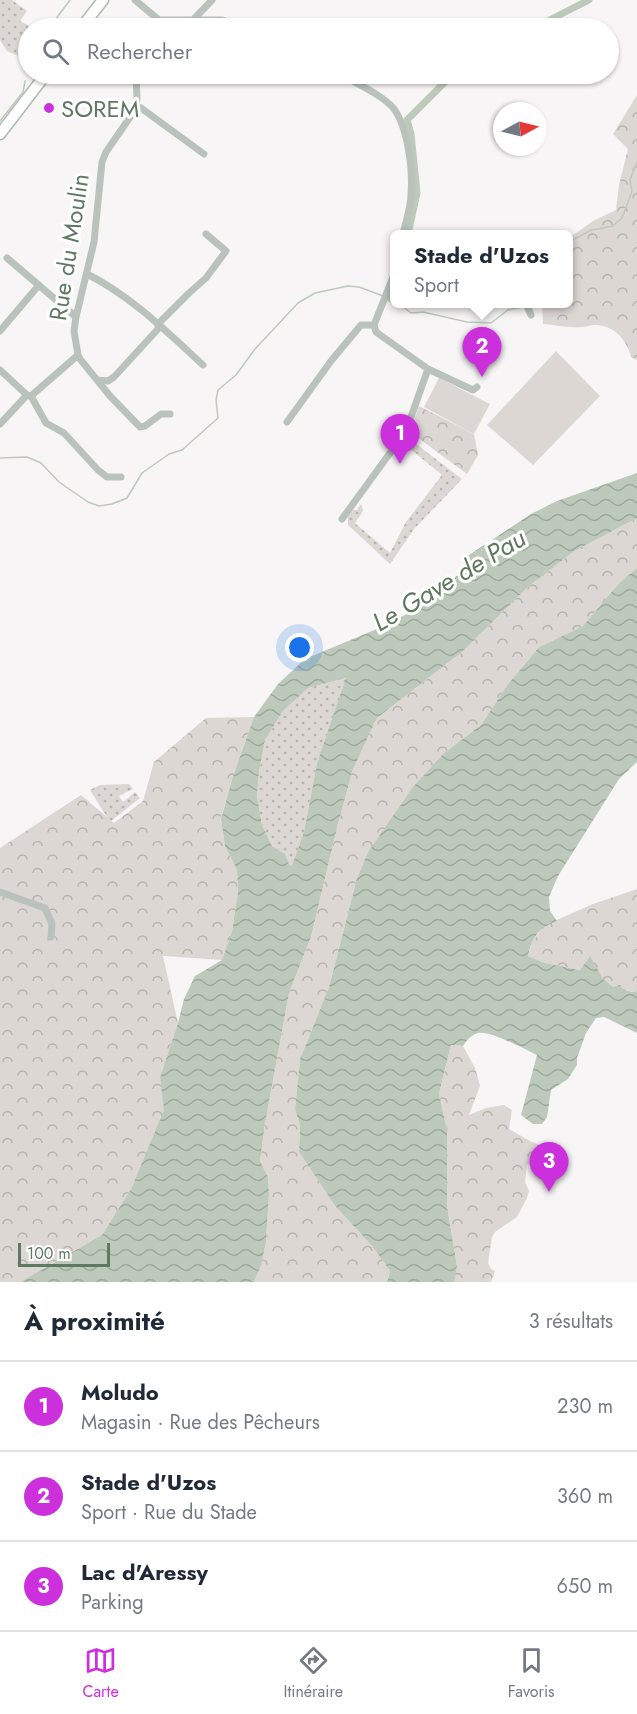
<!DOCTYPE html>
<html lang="fr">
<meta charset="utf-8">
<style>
body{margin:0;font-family:Jost,sans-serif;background:#f2f2f3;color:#1f2937}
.compass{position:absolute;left:493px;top:102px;width:54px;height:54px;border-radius:50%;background:#fff;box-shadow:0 2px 4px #0004;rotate:83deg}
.scale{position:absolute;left:18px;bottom:15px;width:92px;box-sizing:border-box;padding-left:6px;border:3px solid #5f7962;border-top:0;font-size:16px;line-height:21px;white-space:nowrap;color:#5f7962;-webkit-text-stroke:4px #fff;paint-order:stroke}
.you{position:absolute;left:300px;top:648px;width:21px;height:21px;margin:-15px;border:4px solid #fff;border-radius:50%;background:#1a73e8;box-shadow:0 0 0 9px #1a73e833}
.badge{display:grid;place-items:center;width:39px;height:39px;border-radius:50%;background:#cc30dd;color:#fff;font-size:20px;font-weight:700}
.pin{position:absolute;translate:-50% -50px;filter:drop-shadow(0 2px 3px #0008)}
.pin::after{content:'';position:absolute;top:32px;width:21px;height:18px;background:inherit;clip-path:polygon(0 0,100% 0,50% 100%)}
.popup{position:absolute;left:390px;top:230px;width:183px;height:78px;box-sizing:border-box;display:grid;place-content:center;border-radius:9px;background:#fff;filter:drop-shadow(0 2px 4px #0005);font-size:20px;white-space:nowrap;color:#747a83}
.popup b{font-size:22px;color:#1f2937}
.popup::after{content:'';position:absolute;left:50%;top:100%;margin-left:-12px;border:12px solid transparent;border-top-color:#fff}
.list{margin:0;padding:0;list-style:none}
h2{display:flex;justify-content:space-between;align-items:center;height:78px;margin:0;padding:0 24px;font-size:26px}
h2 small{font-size:20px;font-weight:400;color:#747a83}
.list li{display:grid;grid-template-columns:39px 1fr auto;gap:18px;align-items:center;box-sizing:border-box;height:90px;padding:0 24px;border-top:2px solid #e0e1e3}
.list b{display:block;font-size:22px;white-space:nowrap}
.list p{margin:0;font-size:20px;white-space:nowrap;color:#747a83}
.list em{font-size:20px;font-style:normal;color:#747a83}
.icon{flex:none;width:33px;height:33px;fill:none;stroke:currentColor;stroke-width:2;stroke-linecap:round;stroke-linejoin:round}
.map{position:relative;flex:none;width:637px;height:1282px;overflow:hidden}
.search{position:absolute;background:#fff;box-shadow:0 2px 4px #0004;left:18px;right:18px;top:18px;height:66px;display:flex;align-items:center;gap:15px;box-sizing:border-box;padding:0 21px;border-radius:33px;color:#747a83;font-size:22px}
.sheet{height:348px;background:#fff}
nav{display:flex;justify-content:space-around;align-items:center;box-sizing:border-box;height:84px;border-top:2px solid #e0e1e3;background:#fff;font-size:16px;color:#747a83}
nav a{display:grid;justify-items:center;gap:3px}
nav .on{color:#cc30dd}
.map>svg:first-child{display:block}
.grass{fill:url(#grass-dots)}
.forest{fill:url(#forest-crowns)}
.park{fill:#ddd7d4}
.water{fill:url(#water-waves);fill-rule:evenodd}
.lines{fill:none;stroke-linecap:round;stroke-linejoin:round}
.stream{stroke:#bdcabb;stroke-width:1.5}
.canal{stroke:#bdcabb;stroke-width:7}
.secondary-casing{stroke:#afbab0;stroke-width:13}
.minor{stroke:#bac3bb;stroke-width:7}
.secondary{stroke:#fff;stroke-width:10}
.poi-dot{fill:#cc30dd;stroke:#fff;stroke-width:2}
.labels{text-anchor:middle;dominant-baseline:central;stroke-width:6;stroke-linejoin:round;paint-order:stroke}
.poi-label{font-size:24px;fill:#5f7962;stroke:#fff;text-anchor:start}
.street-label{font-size:24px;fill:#5f7962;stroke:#fff}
.water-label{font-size:26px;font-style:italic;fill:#60795e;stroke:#fff}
</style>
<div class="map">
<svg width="637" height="1282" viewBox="0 0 637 1282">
<defs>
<pattern id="grass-dots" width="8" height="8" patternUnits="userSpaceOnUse" patternTransform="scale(1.5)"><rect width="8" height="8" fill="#ddd7d4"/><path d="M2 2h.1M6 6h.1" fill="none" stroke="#b6b3af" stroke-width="1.8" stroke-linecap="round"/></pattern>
<pattern id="forest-crowns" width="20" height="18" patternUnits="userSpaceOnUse" patternTransform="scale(1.5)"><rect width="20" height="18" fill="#ddd7d4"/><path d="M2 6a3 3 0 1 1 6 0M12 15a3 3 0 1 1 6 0" fill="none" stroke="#b6b3af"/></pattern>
<pattern id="water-waves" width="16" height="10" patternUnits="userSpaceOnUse" patternTransform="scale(1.5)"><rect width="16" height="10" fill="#bdcabb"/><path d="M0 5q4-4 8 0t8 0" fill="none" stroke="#9da99b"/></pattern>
</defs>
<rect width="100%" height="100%" fill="#f8f5f6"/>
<path class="grass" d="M0,0h12l15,11 -7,10 13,7h-5v25l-3,6 -18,-8 -7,-11z
M407,437l55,42 -48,50 -24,35 -42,-39v-8l5,-7h4l4,-6 2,7 -8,12 35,30 16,-31 36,-47 -39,-32z
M347,678l-30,85 -13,69 -13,37 -6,-15 -13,-8 -10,-21 -5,-29 2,-24 6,-32 18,-29 25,-23z
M129,784l4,5 -14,7 4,6 12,-10 5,6 -30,24 -20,-32 10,-5z"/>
<path class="forest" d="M637,95v265l-6,-3c-4,-17 -17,-32 -36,-32 -4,0 -9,2 -14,2 -12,1 -26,-2 -38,-3l-1,-20h27v-66l24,-17 23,-11 3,-25 9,-36 -15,-15z
M419,406l55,28 4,21 -11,19 -57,-42z
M637,518v50l-18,15 -36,43 -44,21 -31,37 -27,41 -37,28 -76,99 -11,26 -28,109 -29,72 -5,50 5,17 -1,26 36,54 37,40 18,25 -3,11h-133l7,-16 5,-24 3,-48 -1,-17 -8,-16 5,-37 24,-131 22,-56 27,-113 15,-55 24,-51 85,-66 66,-65 45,-35z
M254,717l-21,59 -12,42 4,28 12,24 1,22 -6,39 -10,29 -59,-4 15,67 -18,54 5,33 -34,79 -29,46 -82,47h-20v-434l81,-53 33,28 29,-22 11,-39 52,-44z
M637,889v102c-11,3 -28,-3 -35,-13 -5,-7 -8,-15 -12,-21l-10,13 -35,-7 -17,-7 4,-14 13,-17 48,-21z
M451,1045l12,1 12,22 5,18 -11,29 17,-7 18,-3 8,5 -3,19 21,12 12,5 -3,15 -12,4 -2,17 4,9 -2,7 -10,19 -22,15 -3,5 -4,26 3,6 4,2 -4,11h-38l4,-16 -10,-60v-76l-8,-36z"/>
<path class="park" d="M556,351l44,45 -67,69 -46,-40z
M439,378l51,26 -16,30 -50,-27z"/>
<path class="water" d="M637,473v45l-64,34 -45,35 -66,65 -85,66 -24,51 -15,55 -27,113 -22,56 -24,131 -5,37 8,16 1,17 -3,48 -5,24 -7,16h-234l82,-47 29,-46 33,-79 -4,-33 18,-54 6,-24 11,-23 27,-16 10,-29 6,-39 -1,-22 -12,-24 -4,-27 12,-43 21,-59 24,-33 27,-25 79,-33 53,-28 10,-13 12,-11 7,-17 65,-43 26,-13zM346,678l-29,85 -13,69 -13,36 -6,-14 -13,-8 -10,-21 -5,-29 2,-24 6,-32 18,-29 25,-23z
M637,568v194l-18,17 -61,97 -9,21 1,14 7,10c-18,6 -25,17 -29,35l17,7 35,7 10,-14 13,23 10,8 7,-2 3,5 9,2 5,-1v42l-33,-16 -8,1 -10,15 -9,25v7l-9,14 -17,11 -4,27 -5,7h-9l-12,-9 16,-60c-13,-6 -47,-25 -59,-22 -7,2 -11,7 -15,13l-12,-1 -12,49 8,36v76l10,60 -3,16h-67l3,-11 -18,-25 -37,-40 -36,-54 1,-26 -5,-17 5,-50 29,-72 28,-109 11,-26 45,-65 31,-34 37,-28 27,-41 31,-37 44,-21 36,-43z"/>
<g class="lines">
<path class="stream" d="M49,28l21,-28
M28,70v-1
M0,121l23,-29 2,-11
M569,245l2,-4 20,-11 22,-4 9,-8 10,-27 -2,-11 7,-18
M387,297l8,3
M399,304l12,9 12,-1 44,10 24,1 17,-13 15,-3
M0,458l27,-1 14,6 18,19 29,20 11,4 13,-2 15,-6 15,-25 27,-19 13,-4 36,-32 -2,-18 2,-10 18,-15 19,-26 43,-46 17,-10 33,-7 11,1 24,9"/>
<path class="canal" d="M534,28l55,-28
M408,234l9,-41 -6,-59 -4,-14 46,-46
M391,299l4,-11"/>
<g class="secondary-casing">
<path id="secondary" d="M81,28l22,-28
M0,134l46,-60"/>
</g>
<path class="minor" d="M135,0l24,20h63l27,8
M194,19l18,-19
M155,28l4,-8
M340,74c15,9 43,21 54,35 14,19 19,61 17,85 0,13 -5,27 -8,40
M136,106l5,2 63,46
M7,258l69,59
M395,268l-2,9 -19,48 2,7 52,37 45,21 4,-3
M87,274c44,22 80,58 116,91
M526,304l5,11
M0,331l39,-46
M78,355l2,4 30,37 30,31 5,-1 16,-12h9
M0,370l27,25 4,1
M98,380l10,1 6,-4 44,-48v-5l31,-31 17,-15 20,-27 -20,-17
M287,422l44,-61 30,-36h13
M0,424l27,-29
M121,477h-14l-9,-7 -34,-37 -18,-10 -15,-27 47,-41 -4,-24 2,-14 18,-75 8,-80 4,-10 29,-42 2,-11 -1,-25
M342,519l64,-88 22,-62
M0,892l45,16 7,16 -1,13"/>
<use href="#secondary" class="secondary"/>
</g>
<circle class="poi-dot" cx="49" cy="108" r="6"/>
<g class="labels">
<g class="poi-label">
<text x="61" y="108">SOREM</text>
</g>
<g class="street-label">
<text transform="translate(69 247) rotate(-81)">Rue du Moulin</text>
</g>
<g class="water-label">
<text transform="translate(449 580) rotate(-31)">Le Gave de Pau</text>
</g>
</g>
</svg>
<svg class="compass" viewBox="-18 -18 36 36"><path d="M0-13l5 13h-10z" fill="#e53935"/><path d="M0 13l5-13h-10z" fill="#747a83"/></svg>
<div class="scale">100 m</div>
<div class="you"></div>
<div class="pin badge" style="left:400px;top:464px">1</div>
<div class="pin badge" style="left:482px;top:377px">2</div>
<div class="popup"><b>Stade d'Uzos</b>Sport</div>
<div class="pin badge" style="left:549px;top:1192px">3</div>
<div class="search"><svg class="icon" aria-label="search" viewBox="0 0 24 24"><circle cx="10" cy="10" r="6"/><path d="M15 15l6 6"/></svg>Rechercher</div>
</div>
<section class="sheet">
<h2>À proximité<small>3 résultats</small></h2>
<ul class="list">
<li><span class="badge">1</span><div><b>Moludo</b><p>Magasin · Rue des Pêcheurs</p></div><em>230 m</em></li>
<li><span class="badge">2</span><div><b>Stade d'Uzos</b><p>Sport · Rue du Stade</p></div><em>360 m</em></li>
<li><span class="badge">3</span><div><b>Lac d'Aressy</b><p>Parking</p></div><em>650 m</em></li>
</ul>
</section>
<nav>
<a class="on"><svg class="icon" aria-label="map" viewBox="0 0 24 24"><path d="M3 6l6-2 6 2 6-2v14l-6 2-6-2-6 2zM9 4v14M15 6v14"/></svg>Carte</a>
<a><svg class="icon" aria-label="directions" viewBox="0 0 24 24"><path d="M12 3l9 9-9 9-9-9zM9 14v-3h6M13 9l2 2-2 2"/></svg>Itinéraire</a>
<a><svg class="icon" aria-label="saved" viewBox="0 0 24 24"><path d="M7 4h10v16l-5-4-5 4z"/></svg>Favoris</a>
</nav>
